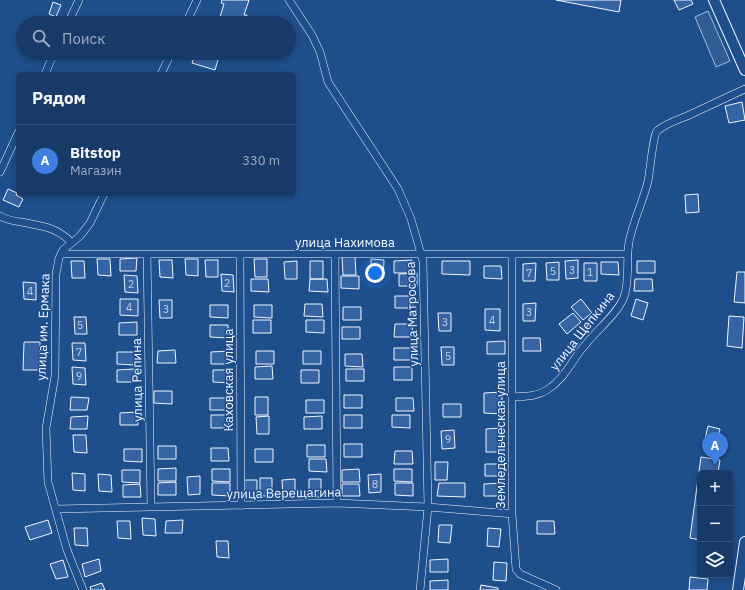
<!DOCTYPE html>
<html lang="ru">
<meta charset="utf-8">
<style>
body{margin:0;font-family:"IBM Plex Sans",sans-serif;background:#20416f;color:#f1f3f6}
.controls{position:absolute;right:12px;bottom:12px;display:grid;overflow:hidden;border-radius:6px;box-shadow:0 2px 6px #0003}
.controls button{width:36px;height:36px;display:grid;place-items:center;padding:0;border:0;border-bottom:1px solid #36547d;background:#173a69;color:#f1f3f6;font:20px sans-serif}
.you{position:absolute;left:375px;top:273px;width:14px;height:14px;margin:-10px;border:3px solid #fff;border-radius:50%;background:#1a73e8;box-shadow:0 0 0 6px #1a73e833}
.badge{display:grid;place-items:center;width:26px;height:26px;border-radius:50%;background:#8abfa5;color:#fff;font-size:13px;font-weight:700}
.pin{position:absolute;translate:-50% -33px;filter:drop-shadow(0 1px 2px #0008)}
.pin::after{content:'';position:absolute;top:21px;width:14px;height:12px;background:inherit;clip-path:polygon(0 0,100% 0,50% 100%)}
.list{margin:0;padding:0;list-style:none}
h2{display:flex;justify-content:space-between;align-items:center;height:52px;margin:0;padding:0 16px;font-size:17px}
h2 small{font-size:13px;font-weight:400;color:#9eadc0}
.list li{display:grid;grid-template-columns:26px 1fr auto;gap:12px;align-items:center;box-sizing:border-box;height:72px;padding:0 16px;border-top:1px solid #36547d}
.list b{display:block;font-size:15px;white-space:nowrap}
.list p{margin:0;font-size:13px;white-space:nowrap;color:#9eadc0}
.list em{font-size:13px;font-style:normal;color:#9eadc0}
.icon{flex:none;width:22px;height:22px;fill:none;stroke:currentColor;stroke-width:2;stroke-linecap:round;stroke-linejoin:round}
.map{position:relative;flex:none;width:745px;height:590px;overflow:hidden}
.search{position:absolute;background:#173a69;box-shadow:0 2px 6px #0003;left:16px;top:16px;width:280px;height:44px;display:flex;align-items:center;gap:10px;box-sizing:border-box;padding:0 14px;border-radius:22px;color:#9eadc0;font-size:15px}
.panel{position:absolute;background:#173a69;box-shadow:0 2px 6px #0003;left:16px;top:72px;width:280px;height:124px;border-radius:6px}
.map>svg:first-child{display:block}
.parking{fill:#305b95;stroke:#a8bbd7}
.building{fill:#3563a3;stroke:#f2f6ff}
.lines{fill:none;stroke-linecap:round;stroke-linejoin:round}
.street-casing{stroke:#f2f6ff;stroke-width:8}
.secondary-casing{stroke:#f2f6ff;stroke-width:12}
.street{stroke:#1f4e8c;stroke-width:7}
.secondary{stroke:#1f4e8c;stroke-width:10}
.labels{text-anchor:middle;dominant-baseline:central;stroke-width:3;stroke-linejoin:round;paint-order:stroke}
.number-label{font-size:11px;fill:#c3d1e8}
.street-label{font-size:13px;fill:#f2f6ff;stroke:#1f4e8c}
</style>
<div class="map">
<svg width="745" height="590" viewBox="0 0 745 590">
<rect width="100%" height="100%" fill="#1f4e8c"/>
<path class="parking" d="M708,11l22,50 -14,6 -21,-50z"/>
<path class="building" d="M222,0h27l-5,15h3l-2,8h-5l-20,-6 4,-13 -3,-1z
M556,0h65l-2,12z
M674,0h17l2,4 -14,6z
M53,2l8,3 -5,12 -7,-3z
M195,53h25l-5,17 -23,-7z
M742,102l3,18 -16,3 -4,-17z
M8,189l9,4 -1,2 7,4 -4,8 -16,-7z
M698,194l1,18 -13,1 -1,-18z
M342,257h13l1,18h-13z
M137,258l-1,13h-16v-12z
M97,259h13l1,17 -13,-1z
M185,259h13v17l-12,-1z
M254,259h13v18h-12z
M371,259l13,1 -1,18 -12,-1z
M159,260h13l1,18 -13,-1z
M205,260h13v17h-12z
M412,260v13h-18v-12z
M578,260v18l-12,1 -1,-18z
M71,261h13l1,17h-13z
M297,261v18h-12l-1,-17z
M310,261h13v18h-13z
M442,261h28v14l-28,-1z
M637,261h18v12h-18z
M559,262v18h-12l-1,-17z
M601,262h17l1,13 -18,-1z
M536,263l-1,18h-12v-17z
M584,263h13v18h-13z
M484,266h17l1,13 -18,-1z
M737,272h8v31l-11,-1z
M417,273v13h-18v-12z
M221,274l12,1 1,17 -12,-1z
M124,275l13,1 1,17 -13,-1z
M341,276h18v13l-18,-1z
M251,279h17l1,13 -18,-1z
M310,279h17l1,13 -19,-1z
M635,279h17l1,12h-19z
M23,282l13,1v17l-12,-1z
M395,296h18v12h-18z
M120,299h18v17l-18,-1z
M581,299l11,14 -9,7 -12,-13z
M636,299l12,4 -5,17 -12,-4z
M159,300h13v18h-12z
M536,303l-1,18h-12v-17z
M305,304h17l1,13 -19,-1z
M210,305h18v13l-18,-1z
M254,305h18v13l-18,-1z
M343,307h18v13h-18z
M485,309h15v22l-15,-1z
M438,313h13v18h-12z
M573,313l8,9 -14,12 -8,-10z
M729,316l15,1 -2,31 -15,-2z
M74,317h12l1,17h-12z
M253,320h18v13h-18z
M306,320h18v13l-18,-1z
M137,322v13h-18v-12z
M395,324h17l1,13h-19z
M210,325h18v13l-18,-1z
M342,327h18v12h-18z
M523,338h17l1,13h-18z
M505,341v13h-18v-12z
M24,342h16l-1,28h-16z
M72,343h13l1,18 -13,-1z
M441,347h13v18h-12z
M394,348h18v12h-18z
M175,350l1,13h-19l1,-12z
M229,351v13h-18v-12z
M256,351h18v13h-18z
M303,351h18v13h-18z
M117,352h18v13l-18,-1z
M345,354h17l1,13 -18,-1z
M272,366l1,13h-18v-12z
M72,367l13,1 1,17 -13,-1z
M394,367h18v13h-18z
M134,369l1,13h-18v-12z
M346,369h18v12h-18z
M213,370h18v13l-18,-1z
M301,370h18v13h-18z
M154,391h18v13l-18,-1z
M502,392v22l-18,-1v-20z
M344,395h18v13h-18z
M71,397l18,1 -2,12h-17z
M255,397h13v18h-13z
M210,398h18v12h-18z
M396,398h17l1,13h-18z
M306,400h18v13h-18z
M443,404h18v13h-18z
M138,412v13h-18v-12z
M211,415h17l1,13h-18z
M344,415h18v13h-18z
M392,415h18v13l-18,-1z
M88,416l-1,13h-17l1,-12z
M269,416v18h-12l-1,-17z
M322,416v13h-18v-12z
M708,426l12,3 -4,17 -12,-3z
M500,428v24h-14v-23z
M454,430l1,18 -13,1 -1,-18z
M73,435h13l1,18 -13,-1z
M344,444h18v13h-18z
M307,445h18v12h-18z
M158,446h18v13h-18z
M211,448h17l1,13h-18z
M124,449h18v13l-18,-1z
M255,449h18v13h-18z
M395,451h17l1,13h-19z
M701,457l19,3 -2,13h-18v67l-10,-2z
M309,459h17l1,13 -18,-1z
M435,462h13l-1,18h-12z
M485,464h18v12h-18z
M176,468v13h-18v-12z
M212,469h18v13l-18,-1z
M359,469l1,13h-18v-12z
M394,469h18v13l-18,-1z
M122,470h18v13l-18,-1z
M72,473l13,1v17l-12,-1z
M98,474l13,1 1,17 -13,-1z
M381,474v18l-12,1 -1,-18z
M200,476v18l-12,1 -1,-18z
M260,478h12v18h-12z
M295,479v18h-12l-1,-17z
M309,479h12v18h-12z
M244,480h13v18h-12z
M176,482v13h-18v-12z
M212,483h18v13l-18,-1z
M395,483h18v13l-18,-1z
M439,483h26v14l-28,-1z
M502,483v13h-18v-12z
M140,484l1,13h-18v-12z
M342,484h17l1,12h-18z
M142,518l13,1 1,17 -13,-1z
M48,520l4,13 -22,7 -5,-13z
M183,520l-1,13h-17l1,-12z
M117,521h13l1,18 -13,-1z
M537,521h17l1,13h-18z
M439,525h13l-2,18 -12,-1z
M74,528h13l1,18 -13,-1z
M488,528l13,1 -2,18 -12,-1z
M216,541h12l1,17 -12,-1z
M99,559l2,12 -16,6 -3,-13z
M448,559v13h-18v-12z
M63,560l5,17 -12,2 -6,-15z
M494,562l13,1 -1,18 -13,-1z
M690,577l18,2 -1,11h-18z
M448,580v10h-18v-9z
M102,583l3,7h-14l-1,-3z
M481,585l17,3v2h-18z"/>
<g class="lines">
<g class="street-casing">
<path id="street" d="M289,0l23,35 8,17 8,30 70,107 13,30 12,42 5,246 -8,83
M68,23l11,-23
M186,23l11,-23
M45,74l9,-21
M161,74l10,-21
M0,172l18,-39
M0,216c6,4 14,5 21,6 21,4 35,5 50,20
M61,254h567
M147,254l4,252
M240,254l1,252
M335,254l2,249
M512,254v260l4,55 4,5 36,16
M512,397c12,-1 24,0 35,-7 19,-12 25,-31 39,-46 11,-14 32,-31 38,-47 6,-17 2,-37 5,-55 4,-21 14,-40 19,-61 2,-9 5,-46 9,-50 8,-7 20,-11 30,-15 19,-9 39,-18 58,-27
M56,509l281,-6 91,4 84,7
M83,590l-16,-40 -19,-68 -2,-54 9,-52 1,-102 3,-16 4,-8 17,-14 10,-13 14,-29"/>
</g>
<g class="secondary-casing">
<path id="secondary" d="M714,0l31,70
M738,590l7,-48"/>
</g>
<use href="#street" class="street"/>
<use href="#secondary" class="secondary"/>
</g>
<g class="labels">
<g class="number-label">
<text x="572" y="270">3</text>
<text x="553" y="271">5</text>
<text x="590" y="272">1</text>
<text x="529" y="273">7</text>
<text x="227" y="283">2</text>
<text x="131" y="284">2</text>
<text x="30" y="291">4</text>
<text x="129" y="307">4</text>
<text x="166" y="309">3</text>
<text x="529" y="312">3</text>
<text x="492" y="320">4</text>
<text x="445" y="322">3</text>
<text x="80" y="325">5</text>
<text x="79" y="352">7</text>
<text x="448" y="356">5</text>
<text x="79" y="376">9</text>
<text x="448" y="439">9</text>
<text x="375" y="484">8</text>
</g>
<g class="street-label">
<text x="345" y="242">улица Нахимова</text>
<text transform="translate(412 314) rotate(-92)">улица Матросова</text>
<text transform="translate(43 327) rotate(-88)">улица им. Ермака</text>
<text transform="translate(582 331) rotate(-52)">улица Щепкина</text>
<text transform="translate(137 380) rotate(-91)">улица Репина</text>
<text transform="translate(228 380) rotate(-90)">Каховская улица</text>
<text transform="translate(500 435) rotate(-90)">Земледельческая улица</text>
<text transform="translate(284 493) rotate(-1)">улица Верещагина</text>
</g>
</g>
</svg>
<div class="controls">
<button>+</button>
<button>−</button>
<button><svg class="icon" aria-label="layers" viewBox="0 0 24 24"><path d="M12 4l9 5-9 5-9-5zM3 14l9 5 9-5"/></svg></button>
</div>
<div class="you"></div>
<div class="pin badge" style="left:715px;top:465px;background:#3f7fe0">A</div>
<div class="search"><svg class="icon" aria-label="search" viewBox="0 0 24 24"><circle cx="10" cy="10" r="6"/><path d="M15 15l6 6"/></svg>Поиск</div>
<section class="panel">
<h2>Рядом<small></small></h2>
<ul class="list">
<li><span class="badge" style="background:#3f7fe0">A</span><div><b>Bitstop</b><p>Магазин</p></div><em>330 m</em></li>
</ul>
</section>
</div>
